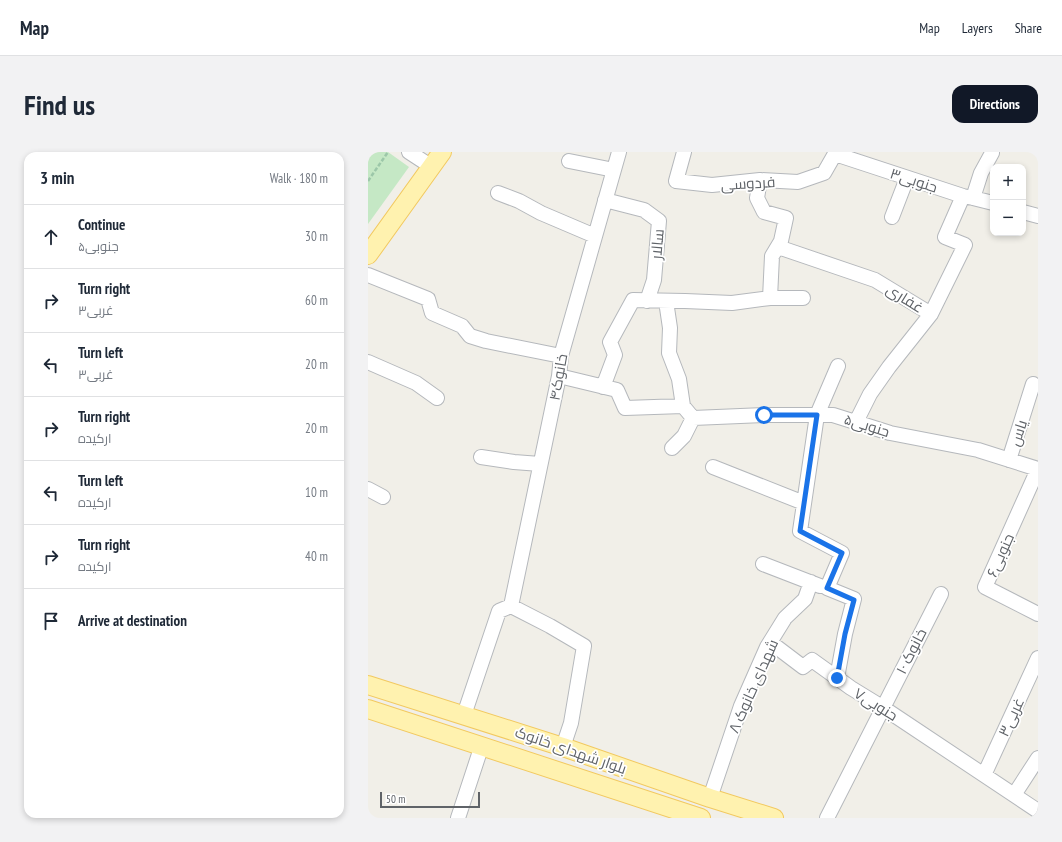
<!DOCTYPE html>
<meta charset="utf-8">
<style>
body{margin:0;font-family:"PT Sans Narrow",Cairo,sans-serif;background:#f2f2f3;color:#1f2937}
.controls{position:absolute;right:12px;top:12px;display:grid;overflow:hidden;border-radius:8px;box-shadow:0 2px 6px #0003}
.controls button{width:36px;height:36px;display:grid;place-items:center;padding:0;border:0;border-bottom:1px solid #e0e1e3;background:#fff;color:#1f2937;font:20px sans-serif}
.scale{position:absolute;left:12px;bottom:10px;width:100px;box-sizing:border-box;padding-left:4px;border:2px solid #5f6368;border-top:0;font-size:11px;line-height:14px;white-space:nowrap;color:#5f6368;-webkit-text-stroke:3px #fff;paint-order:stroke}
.stop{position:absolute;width:12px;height:12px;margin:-9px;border:3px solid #1a73e8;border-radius:50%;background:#fff}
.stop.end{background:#1a73e8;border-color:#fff;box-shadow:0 1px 4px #0008}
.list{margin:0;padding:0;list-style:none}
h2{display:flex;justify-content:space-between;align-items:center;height:52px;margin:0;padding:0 16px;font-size:17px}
h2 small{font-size:13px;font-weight:400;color:#747a83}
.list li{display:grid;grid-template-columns:26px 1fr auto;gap:12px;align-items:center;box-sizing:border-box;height:64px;padding:0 16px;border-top:1px solid #e0e1e3}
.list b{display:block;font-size:15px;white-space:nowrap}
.list p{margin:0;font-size:13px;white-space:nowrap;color:#747a83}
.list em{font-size:13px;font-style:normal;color:#747a83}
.icon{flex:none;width:22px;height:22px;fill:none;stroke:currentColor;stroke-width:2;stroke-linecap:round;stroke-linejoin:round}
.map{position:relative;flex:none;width:670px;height:666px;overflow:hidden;border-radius:12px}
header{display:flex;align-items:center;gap:24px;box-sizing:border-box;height:56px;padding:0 20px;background:#fff;border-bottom:1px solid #e0e1e3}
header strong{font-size:19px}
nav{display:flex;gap:22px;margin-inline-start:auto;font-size:14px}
.intro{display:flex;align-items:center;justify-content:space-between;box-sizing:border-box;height:96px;padding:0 24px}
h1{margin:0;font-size:28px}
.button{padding:10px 18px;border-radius:12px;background:#111827;color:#fff;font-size:14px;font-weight:700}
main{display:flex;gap:24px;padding:0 24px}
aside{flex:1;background:#fff;border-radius:12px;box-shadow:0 2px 6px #0003}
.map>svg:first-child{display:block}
.green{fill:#c5e8c5}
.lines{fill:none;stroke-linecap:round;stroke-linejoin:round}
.minor-casing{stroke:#b5b8bc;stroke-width:16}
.major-casing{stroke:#f2c960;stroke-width:20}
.path{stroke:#9cc7a9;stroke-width:2.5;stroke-dasharray:4 2;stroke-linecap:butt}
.minor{stroke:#fff;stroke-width:14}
.major{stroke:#fff2af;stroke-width:18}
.route{stroke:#1a73e8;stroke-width:5}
.labels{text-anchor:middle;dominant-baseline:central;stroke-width:3.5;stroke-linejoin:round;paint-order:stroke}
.street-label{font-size:15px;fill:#5f6368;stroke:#fff}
</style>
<header>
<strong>Map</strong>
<nav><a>Map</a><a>Layers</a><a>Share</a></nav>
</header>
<div class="intro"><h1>Find us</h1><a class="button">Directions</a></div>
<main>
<aside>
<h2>3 min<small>Walk · 180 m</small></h2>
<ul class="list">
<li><svg class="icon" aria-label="ahead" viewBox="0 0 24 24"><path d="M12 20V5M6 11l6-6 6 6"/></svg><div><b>Continue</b><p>جنوبی۵</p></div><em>30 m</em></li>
<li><svg class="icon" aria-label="right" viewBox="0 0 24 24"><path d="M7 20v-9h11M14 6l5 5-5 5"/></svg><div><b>Turn right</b><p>غربی۳</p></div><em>60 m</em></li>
<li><svg class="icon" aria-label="left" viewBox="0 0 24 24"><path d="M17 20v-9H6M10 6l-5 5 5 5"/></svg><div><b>Turn left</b><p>غربی۳</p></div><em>20 m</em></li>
<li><svg class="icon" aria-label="right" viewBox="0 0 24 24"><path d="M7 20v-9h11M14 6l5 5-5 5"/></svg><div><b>Turn right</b><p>ارکیده</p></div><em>20 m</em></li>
<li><svg class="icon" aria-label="left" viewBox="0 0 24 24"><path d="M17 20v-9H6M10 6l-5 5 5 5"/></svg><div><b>Turn left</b><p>ارکیده</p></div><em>10 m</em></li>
<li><svg class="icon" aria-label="right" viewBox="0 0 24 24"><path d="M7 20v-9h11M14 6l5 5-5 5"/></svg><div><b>Turn right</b><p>ارکیده</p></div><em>40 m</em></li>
<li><svg class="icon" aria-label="arrive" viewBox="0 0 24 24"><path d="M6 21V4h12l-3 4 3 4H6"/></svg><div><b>Arrive at destination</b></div></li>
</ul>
</aside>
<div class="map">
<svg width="670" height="666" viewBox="0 0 670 666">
<rect width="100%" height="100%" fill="#f1efe8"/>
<path class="green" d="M0,0h20l21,15 -41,57z"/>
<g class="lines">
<g class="minor-casing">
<path id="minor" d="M41,0l23,15
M316,0l-8,29 36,4 48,-5 38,2 26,-9 12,-21
M467,2l128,42 10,2 20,5
M201,9l45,9
M392,28l-3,18 7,14 22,6 -5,23 -9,15 -2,42
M130,41l21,8 22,12 54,23
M605,46l8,-25 11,-20
M237,48l39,10 15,11 -5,59 -7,21
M655,60l15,4
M524,65l15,-39
M410,95l97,33 56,34 -42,53 -19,27 -14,28
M0,123l60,24 4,14 30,13 8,10 16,5 75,15
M298,149l4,27 -1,25 10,26 4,27
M563,162l34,-69 -20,-8 18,-41
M0,210l48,21 21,15
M191,224l58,14 8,18 58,-2 10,12
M235,235l12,-32 -5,-13 23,-42 52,1 47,2 38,-5h33
M304,296l12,-12 9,-18 72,-3h68l57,18 88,17 60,19
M113,305l33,5 26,2
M641,308l24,-76
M345,315l91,36
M670,317l-53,118 53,27
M0,337l15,8
M395,412l57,22
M143,454l48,-230 2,-20 58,-204
M143,454l39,20 34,20 -13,77 -8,24
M402,490l33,25 9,-7 39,28 31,19 156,104
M469,526l8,-44 9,-35 -27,-11 15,-35 -42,-22 17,-116 21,-49
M96,563l35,-104 12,-5
M616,623l54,-117
M646,643l24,-37
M342,646l31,-92 26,-59 18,-29 20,-19 6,-17
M90,666l24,-73
M459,666l114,-224"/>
</g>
<g class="major-casing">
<path id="major" d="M0,103l74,-103
M0,533l195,62 147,51 64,20
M0,557l333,109"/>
</g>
<path class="path" d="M0,29l20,-29"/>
<use href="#minor" class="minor"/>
<use href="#major" class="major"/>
</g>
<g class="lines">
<path class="route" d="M396,263h53l-17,116 42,22 -15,35 27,12 -9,34 -8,44"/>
</g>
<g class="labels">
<g class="street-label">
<text transform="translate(546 28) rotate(18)">جنوبی۳</text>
<text transform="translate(380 31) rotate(-3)">فردوسی</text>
<text transform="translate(289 92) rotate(-85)">سالار</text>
<text transform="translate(537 146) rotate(32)">غفاری</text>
<text transform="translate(190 225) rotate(-80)">خانوک۴</text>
<text transform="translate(499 273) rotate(17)">جنوبی۵</text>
<text transform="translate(650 281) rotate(-72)">یاس</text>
<text transform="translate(632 403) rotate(-66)">جنوبی۶</text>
<text transform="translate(543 499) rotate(-63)">خانوک ۱۰</text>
<text transform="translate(385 534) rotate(-66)">شهدای خانوک ۸</text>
<text transform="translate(508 552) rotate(32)">جنوبی۷</text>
<text transform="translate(643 565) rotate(-65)">غربی۳</text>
<text transform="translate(203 598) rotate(19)">بلوار شهدای خانوک</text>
</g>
</g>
</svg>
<div class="controls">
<button>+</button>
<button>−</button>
</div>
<div class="scale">50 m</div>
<div class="stop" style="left:396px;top:263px"></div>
<div class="stop end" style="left:469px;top:526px"></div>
</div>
</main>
